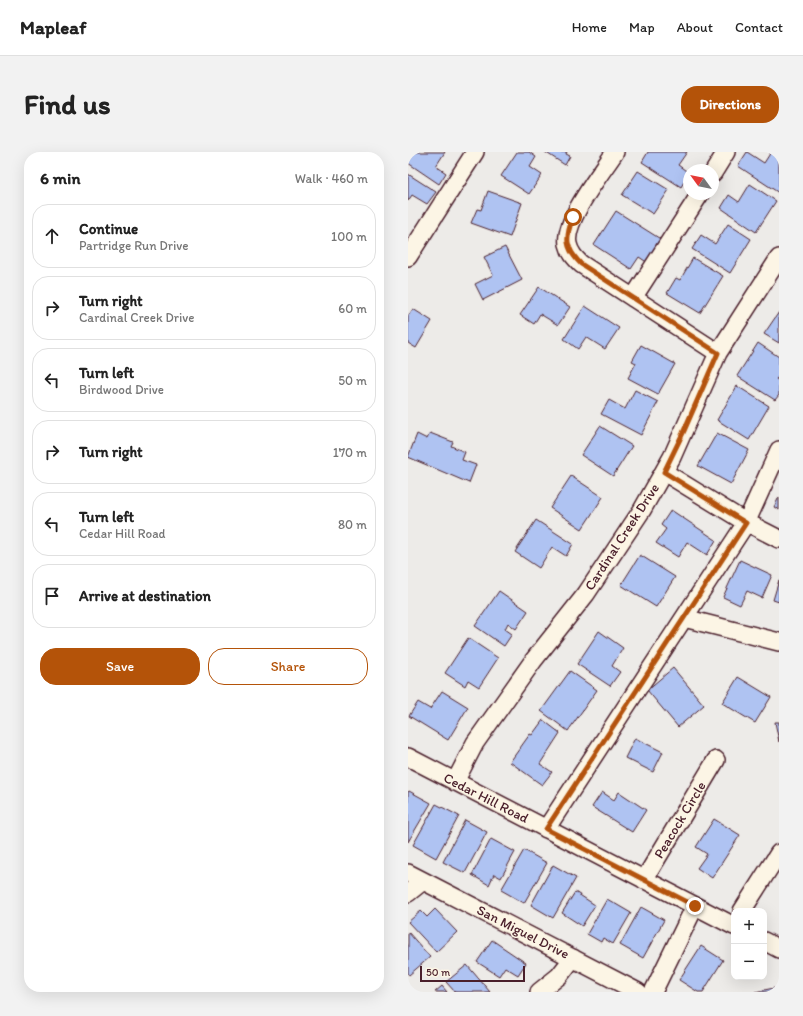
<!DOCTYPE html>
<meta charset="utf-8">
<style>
body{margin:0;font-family:Itim,sans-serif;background:#f2f2f2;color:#222}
.controls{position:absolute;right:12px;bottom:12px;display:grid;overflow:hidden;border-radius:8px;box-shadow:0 4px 16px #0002}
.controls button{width:36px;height:36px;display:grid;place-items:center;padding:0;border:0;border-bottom:1px solid #e0e0e0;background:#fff;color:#222;font:20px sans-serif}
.compass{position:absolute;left:275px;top:12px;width:36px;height:36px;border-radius:50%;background:#fff;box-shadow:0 4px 16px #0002;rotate:303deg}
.scale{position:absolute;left:12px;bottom:10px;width:105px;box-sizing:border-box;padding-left:4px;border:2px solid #4a1f2b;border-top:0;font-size:11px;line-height:14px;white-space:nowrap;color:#4a1f2b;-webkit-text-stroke:3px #fcf5e5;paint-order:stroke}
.stop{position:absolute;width:12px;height:12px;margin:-9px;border:3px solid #b45309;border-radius:50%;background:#fff}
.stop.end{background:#b45309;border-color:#fff;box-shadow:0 1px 4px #0008}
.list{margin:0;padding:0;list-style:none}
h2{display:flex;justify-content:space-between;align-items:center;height:52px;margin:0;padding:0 16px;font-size:17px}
h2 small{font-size:13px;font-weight:400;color:#767676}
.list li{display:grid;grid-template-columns:26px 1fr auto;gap:12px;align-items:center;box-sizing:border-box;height:64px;margin:0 8px 8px;padding:0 8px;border:1px solid #e0e0e0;border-radius:16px}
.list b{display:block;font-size:15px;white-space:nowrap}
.list p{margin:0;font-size:13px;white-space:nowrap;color:#767676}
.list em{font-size:13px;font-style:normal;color:#767676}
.actions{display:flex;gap:8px;padding:12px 16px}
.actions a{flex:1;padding:9px 0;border:1px solid #b45309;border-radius:16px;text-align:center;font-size:14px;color:#b45309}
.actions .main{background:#b45309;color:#fff}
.icon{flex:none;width:22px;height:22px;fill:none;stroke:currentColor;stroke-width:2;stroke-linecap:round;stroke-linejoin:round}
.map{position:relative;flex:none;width:371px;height:840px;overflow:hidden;border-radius:16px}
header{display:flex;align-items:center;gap:24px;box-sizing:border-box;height:56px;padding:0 20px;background:#fff;border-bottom:1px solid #e0e0e0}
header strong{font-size:19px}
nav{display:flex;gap:22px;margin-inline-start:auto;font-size:14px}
.intro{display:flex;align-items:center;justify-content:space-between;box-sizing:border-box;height:96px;padding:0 24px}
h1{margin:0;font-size:28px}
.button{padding:10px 18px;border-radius:16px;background:#b45309;color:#fff;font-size:14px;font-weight:700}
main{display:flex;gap:24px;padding:0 24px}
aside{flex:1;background:#fff;border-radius:16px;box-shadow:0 4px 16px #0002}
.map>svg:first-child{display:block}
.building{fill:#afc3f2;stroke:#4a1f2b}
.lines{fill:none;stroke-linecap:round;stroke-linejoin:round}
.minor-casing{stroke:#4a1f2b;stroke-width:20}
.minor{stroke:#fcf5e5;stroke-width:17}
.route{stroke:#b45309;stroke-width:5}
.labels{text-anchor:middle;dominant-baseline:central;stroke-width:3;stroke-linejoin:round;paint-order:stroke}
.street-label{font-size:14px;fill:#4a1f2b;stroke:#fcf5e5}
</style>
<header>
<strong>Mapleaf</strong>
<nav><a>Home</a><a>Map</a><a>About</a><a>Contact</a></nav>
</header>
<div class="intro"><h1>Find us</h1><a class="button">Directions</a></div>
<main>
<aside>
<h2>6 min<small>Walk · 460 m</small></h2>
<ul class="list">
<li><svg class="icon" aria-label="ahead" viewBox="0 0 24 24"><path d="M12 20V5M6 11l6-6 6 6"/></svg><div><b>Continue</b><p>Partridge Run Drive</p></div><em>100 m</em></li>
<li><svg class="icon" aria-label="right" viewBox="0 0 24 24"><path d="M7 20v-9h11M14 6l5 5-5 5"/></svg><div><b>Turn right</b><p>Cardinal Creek Drive</p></div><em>60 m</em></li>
<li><svg class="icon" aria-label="left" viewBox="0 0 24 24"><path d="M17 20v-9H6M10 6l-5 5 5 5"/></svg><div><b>Turn left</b><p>Birdwood Drive</p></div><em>50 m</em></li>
<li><svg class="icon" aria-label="right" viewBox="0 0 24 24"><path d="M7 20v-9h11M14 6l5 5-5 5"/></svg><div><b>Turn right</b></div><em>170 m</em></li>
<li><svg class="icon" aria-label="left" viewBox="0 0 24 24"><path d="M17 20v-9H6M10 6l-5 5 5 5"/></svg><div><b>Turn left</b><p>Cedar Hill Road</p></div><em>80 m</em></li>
<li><svg class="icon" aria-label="arrive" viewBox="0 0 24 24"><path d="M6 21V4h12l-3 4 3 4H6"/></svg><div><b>Arrive at destination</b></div></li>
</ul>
<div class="actions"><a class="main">Save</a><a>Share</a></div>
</aside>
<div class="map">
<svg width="371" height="840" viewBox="0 0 371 840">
<rect width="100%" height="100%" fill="#edebe8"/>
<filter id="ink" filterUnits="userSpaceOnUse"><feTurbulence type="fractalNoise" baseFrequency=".025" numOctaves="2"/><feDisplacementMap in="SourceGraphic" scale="8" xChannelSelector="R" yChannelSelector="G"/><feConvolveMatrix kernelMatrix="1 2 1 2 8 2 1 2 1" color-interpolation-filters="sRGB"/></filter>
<g filter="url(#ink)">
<path class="building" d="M0,0h37l-9,14 10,7 -7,11 -31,-21z
M109,0h12l7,5 -6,10 12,8 -13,19 -28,-18z
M137,0h22l-1,2 4,2 -5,9z
M240,0h39l-9,13 11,8 -8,14 -39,-25z
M339,0l17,11 7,-11h8v41l-41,-27z
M230,19l31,19 -16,24 -31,-19z
M0,22l28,18 -9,12 -15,-9 -4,6z
M342,32l26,17 -20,31 -35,-24 8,-13 10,7z
M80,39l34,12 -12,34 -39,-14 6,-14 4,1z
M208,59l46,29 -14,23 -9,-6 -8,12 -37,-24z
M320,72l23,15 -21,34 -38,-24 9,-14 14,9z
M97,95l17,33 -39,20 -8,-16 18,-9 -9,-18z
M285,106l30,18 -23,37 -33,-20 9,-15 4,2z
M131,135l31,20 -12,18 -18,-11 -6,10 -14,-9z
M177,154l34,22 -14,21 -19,-12 -8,12 -14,-10z
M5,157l19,12 -16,27 -8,-5v-27z
M371,160v31l-15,-9z
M350,191l21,14v19l-3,3 3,2v14l-4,5 -38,-24z
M233,193l34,19 -17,30 -30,-16 8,-15 -4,-2z
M329,234l32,20 -20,34 -32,-20z
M227,238l23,12 -17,33 -40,-21 8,-14 16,9z
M192,274l32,20 -19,30 -32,-21z
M22,281l23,9 -2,4 14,6 -3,8 14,5 -7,18 -61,-26 9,-23 10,5z
M309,281l32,17 -18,34 -33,-18z
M163,324l32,21 -21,32 -32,-21z
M371,345v13l-5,-3z
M263,358l45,30 -9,15 -20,-13 -9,15 -22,-14 10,-14 -5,-4z
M128,368l37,24 -7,12 -14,-9 -13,21 -24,-16z
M232,403l35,22 -19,30 -35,-22z
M332,408l32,15 -10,23 -15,-7 -7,14 -17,-8z
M371,428v22l-6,-2z
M91,439l29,20 -12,18 -8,-6 -3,6 7,5 -8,12 -29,-20z
M191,479l24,17 -11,18 8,6 -10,14 -33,-22z
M60,486l30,20 -19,29 -11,-7 -3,6 -20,-13z
M265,516l31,37 -26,22 -31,-37z
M162,519l27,19 -29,41 -27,-20z
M330,525l33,20 -16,26 -33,-20z
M34,539l26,16 -20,33 -39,-24 9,-14 12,7z
M135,568l17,13 -20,31 12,8 -10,13 -32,-23 20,-28 2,1z
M367,570h4v20z
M227,586l28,14 -10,20 -28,-14z
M1,639l22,12 -23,39v-50z
M194,640l12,8 5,-8 27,18 -14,22 -40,-25z
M28,652l23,12 -23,42 -23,-13z
M306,667l26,16 -28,43 -15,-10 10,-14 -11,-7z
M57,668l22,12 -22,41 -22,-11z
M83,687l24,13 -14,26 -7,-4 -5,11 -17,-10z
M116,698l23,13 -23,40 -23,-13z
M145,713l23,13 -23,40 -22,-13z
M167,740l20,13 -13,21 -20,-13z
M199,747l24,14 -18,31 -10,-6 -2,4 -14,-8z
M233,755l23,13 -21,38 -23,-13z
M27,757l22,23 -21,20 -28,-30 13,-11 6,6z
M0,780l22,25 -21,18 -1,-2z
M84,788l34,23 -8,12 -13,-8 -6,9 -22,-14z
M293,794l22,14 -20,32h-5l-19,-12z
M59,813l23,27h-35l-9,-10z
M34,834l5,6h-12z
M366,836v4h-19z"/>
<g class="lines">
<g class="minor-casing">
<path id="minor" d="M207,0c-13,20 -52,69 -47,92 2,9 7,14 13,20l137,89
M305,21l13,-21
M0,105l67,-105
M225,146l67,-104
M256,320l78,48 37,19
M276,466l95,24
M0,605l326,169
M47,630l20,-39 58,-82 53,-67 56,-84 30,-53 46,-104 61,-95
M138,677l200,-306 33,-73
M0,721l230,119
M236,728l72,-120
M0,741l15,-12
M334,759l37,-58
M356,789l15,8
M131,840l20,-16 14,-18
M245,840l42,-86"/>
</g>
<use href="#minor" class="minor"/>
</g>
</g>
<g class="lines" filter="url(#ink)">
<path class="route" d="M165,65c-8,21 -8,31 8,47l137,89 -35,80 -19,39 82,51 -200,306 149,77"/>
</g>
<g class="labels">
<g class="street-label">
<text transform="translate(214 385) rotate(-57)">Cardinal Creek Drive</text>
<text transform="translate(78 646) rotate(27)">Cedar Hill Road</text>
<text transform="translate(272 668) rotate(-59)">Peacock Circle</text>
<text transform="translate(115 780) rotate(27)">San Miguel Drive</text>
</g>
</g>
</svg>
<div class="controls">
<button>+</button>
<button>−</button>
</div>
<svg class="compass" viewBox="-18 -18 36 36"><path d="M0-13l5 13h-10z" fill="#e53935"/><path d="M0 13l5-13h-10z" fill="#767676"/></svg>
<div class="scale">50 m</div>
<div class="stop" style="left:165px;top:65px"></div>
<div class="stop end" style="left:287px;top:754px"></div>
</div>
</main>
